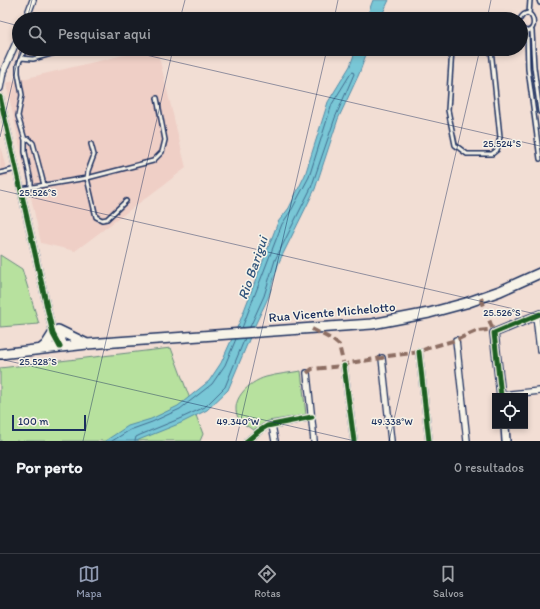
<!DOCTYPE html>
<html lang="pt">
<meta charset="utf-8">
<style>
body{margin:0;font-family:Itim,sans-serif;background:#20242c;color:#f1f3f6}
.controls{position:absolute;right:12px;bottom:12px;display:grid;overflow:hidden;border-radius:0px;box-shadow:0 2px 6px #0003}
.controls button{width:36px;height:36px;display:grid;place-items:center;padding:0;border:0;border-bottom:1px solid #363941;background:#171b24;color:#f1f3f6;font:20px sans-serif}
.scale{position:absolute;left:12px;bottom:10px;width:74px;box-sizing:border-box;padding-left:4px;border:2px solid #1b2f5e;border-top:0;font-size:11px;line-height:14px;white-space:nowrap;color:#1b2f5e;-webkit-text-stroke:3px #f7f3e8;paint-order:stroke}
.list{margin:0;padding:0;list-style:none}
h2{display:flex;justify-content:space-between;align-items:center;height:52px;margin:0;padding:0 16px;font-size:17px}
h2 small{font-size:13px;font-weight:400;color:#9ea1a6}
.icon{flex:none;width:22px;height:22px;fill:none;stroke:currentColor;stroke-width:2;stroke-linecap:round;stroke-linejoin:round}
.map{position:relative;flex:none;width:540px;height:441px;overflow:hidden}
.search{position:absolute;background:#171b24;box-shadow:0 2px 6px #0003;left:12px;right:12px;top:12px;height:44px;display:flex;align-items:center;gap:10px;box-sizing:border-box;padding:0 14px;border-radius:22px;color:#9ea1a6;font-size:15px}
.sheet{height:112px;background:#171b24}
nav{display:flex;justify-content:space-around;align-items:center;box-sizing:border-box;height:56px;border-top:1px solid #363941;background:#171b24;font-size:11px;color:#9ea1a6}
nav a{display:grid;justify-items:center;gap:2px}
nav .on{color:#919bb2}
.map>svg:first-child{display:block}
.built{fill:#efcfc6}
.green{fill:#b7e19e;stroke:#69887e}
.water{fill:#79c7d6;stroke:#538aa6}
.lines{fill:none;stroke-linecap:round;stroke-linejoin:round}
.shore{stroke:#416c8e;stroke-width:1}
.service-casing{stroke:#1b2f5e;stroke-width:6}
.minor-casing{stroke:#1b2f5e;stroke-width:8}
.tertiary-casing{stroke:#1b2f5e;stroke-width:10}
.primary-casing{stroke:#1b2f5e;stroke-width:12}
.service{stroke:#f7f3e8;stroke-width:3}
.minor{stroke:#f7f3e8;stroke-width:5.5}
.tertiary{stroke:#f7f3e8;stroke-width:7}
.primary{stroke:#f7f3e8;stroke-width:9}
.quiet{stroke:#8d6e63;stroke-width:4;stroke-dasharray:8 4;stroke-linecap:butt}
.cycleway-casing{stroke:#f7f3e8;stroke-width:8}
.cycleway{stroke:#1b5e20;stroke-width:5}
.ticks{fill:none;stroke:#1b2f5e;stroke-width:1;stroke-opacity:0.45}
.labels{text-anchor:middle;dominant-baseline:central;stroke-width:3;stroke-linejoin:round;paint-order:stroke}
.street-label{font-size:13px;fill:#1b2f5e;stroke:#f7f3e8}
.water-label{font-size:14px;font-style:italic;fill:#32557c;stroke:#f7f3e8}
.ticks-label{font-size:10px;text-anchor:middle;fill:#1b2f5e;stroke:#f7f3e8;stroke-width:3;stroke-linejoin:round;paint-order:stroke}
</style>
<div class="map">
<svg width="540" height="441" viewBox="0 0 540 441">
<rect width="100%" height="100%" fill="#f2ded4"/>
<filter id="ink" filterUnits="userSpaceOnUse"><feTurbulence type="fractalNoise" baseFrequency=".025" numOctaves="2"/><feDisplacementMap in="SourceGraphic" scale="8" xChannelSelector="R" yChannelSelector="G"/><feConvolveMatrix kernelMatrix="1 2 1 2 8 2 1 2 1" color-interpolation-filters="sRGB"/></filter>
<g filter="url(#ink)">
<path class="built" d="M149,49h8l29,119 -111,83 -34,-8 -35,-160z
M0,145l8,31 -8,1z"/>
<path class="green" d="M0,255l22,14 17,55 -39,3z
M171,348l32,86 -3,7h-200v-73z
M301,371l5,44 -38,6 -15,9c-4,-3 -10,-6 -13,-9 -13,-19 8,-39 26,-44 11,-3 23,-4 35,-6z"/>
<path class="water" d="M373,0h16l-9,19h-14z
M356,49h12l-9,25 -21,45 -23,70 -36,73 -11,36 -12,25 -28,67 -21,20 -26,13 -45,18h-31l23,-15 23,-7 27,-13 31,-25 12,-18 19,-42 38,-99 11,-14 16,-33 23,-73 22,-36z"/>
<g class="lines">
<path class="shore" d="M242,328l40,-104 10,-15 17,-32 23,-73 19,-31 2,-1 1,2 -19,44 -24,70 -36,72 -11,36 -14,31
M112,441l18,-11 22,-8 28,-13 32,-25 13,-19 11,-26
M135,441l1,-4 4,-2 39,-16 26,-12 20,-20 20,-49"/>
<g class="service-casing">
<path id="service" d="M539,0l1,3
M529,14l1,-14
M520,19c12,-18 20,13 6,12l-5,-3
M527,31l1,38 12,90
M532,31l2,36 6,45
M25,49l-7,16v8l4,22 -4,21 7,24v12l6,30v5
M452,49l-4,61 7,35 12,9h25l5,-4 3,-13 -9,-88
M21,58l12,1 36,-10
M25,140l4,-1 4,4 11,42
M91,144l3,11 -6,16 -1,7 9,39 6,3 5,-1 19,-18
M0,173l16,-4
M21,189l66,-11 66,-17 9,-9 3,-12 -8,-42"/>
</g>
<g class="minor-casing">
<path id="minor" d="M26,19l7,-19
M0,88l3,-16 16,-36
M0,97l53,237 7,13
M536,316l4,34
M59,330l3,8 3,9
M456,340l11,101
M419,352l10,89
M382,358l9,83
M344,366l10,75
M307,373l7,68
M501,395l39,-4
M272,425l3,16
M247,441l12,-10 8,-5 45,-9"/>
</g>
<g class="tertiary-casing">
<path id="tertiary" d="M501,396l-7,-63 46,-19
M505,426l1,15"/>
</g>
<g class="primary-casing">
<path id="primary" d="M58,330l29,14
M41,349l5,-4 7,-11
M0,354l87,-10 285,-20 57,-11 37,-10 34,-12 40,-18"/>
</g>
<use href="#service" class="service"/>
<use href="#minor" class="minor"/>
<use href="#tertiary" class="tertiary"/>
<use href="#primary" class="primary"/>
<path class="quiet" d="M481,298l13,35
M312,329l21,11 6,5 5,21
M307,373l5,-4 32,-3 5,-3 33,-5 5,-2 32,-4 9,-4 28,-8 20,-9 12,-1 6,3"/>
<g class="cycleway-casing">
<path id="cycleway" d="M0,97l53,237 7,13
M419,352l10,89
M344,366l10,75
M501,396l-7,-63 46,-19
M247,441l12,-10 8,-5 45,-9"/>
</g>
<use href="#cycleway" class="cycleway"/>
</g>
</g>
<path class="ticks" d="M27,19l5,-19M180,19l5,-19M334,19l4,-19M487,19l4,-19M0,21l19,5M120,49l420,97M0,137l20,-88M0,190l540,125M0,359l355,82M83,441l90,-392M236,441l91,-392M389,441l91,-392"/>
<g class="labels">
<g class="street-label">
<text transform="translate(332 312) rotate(-5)">Rua Vicente Michelotto</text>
</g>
<g class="water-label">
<text transform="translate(253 268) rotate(-71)">Rio Barigui</text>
</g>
</g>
<g class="ticks-label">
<text x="502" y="147">25.524°S</text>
<text x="38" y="196">25.526°S</text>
<text x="502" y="316">25.526°S</text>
<text x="38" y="365">25.528°S</text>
<text x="238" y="425">49.340°W</text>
<text x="392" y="425">49.338°W</text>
</g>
</svg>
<div class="controls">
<button><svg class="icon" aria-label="locate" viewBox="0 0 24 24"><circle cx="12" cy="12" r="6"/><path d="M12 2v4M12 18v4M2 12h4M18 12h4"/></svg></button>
</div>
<div class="scale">100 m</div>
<div class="search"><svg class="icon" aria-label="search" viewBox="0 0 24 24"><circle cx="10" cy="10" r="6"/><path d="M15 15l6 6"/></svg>Pesquisar aqui</div>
</div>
<section class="sheet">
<h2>Por perto<small>0 resultados</small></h2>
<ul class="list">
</ul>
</section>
<nav>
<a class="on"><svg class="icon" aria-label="map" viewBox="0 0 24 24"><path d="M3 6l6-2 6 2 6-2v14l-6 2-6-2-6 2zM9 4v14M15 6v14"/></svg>Mapa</a>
<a><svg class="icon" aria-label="directions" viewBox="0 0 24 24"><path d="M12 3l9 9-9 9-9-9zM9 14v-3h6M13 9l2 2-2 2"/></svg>Rotas</a>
<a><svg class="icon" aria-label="saved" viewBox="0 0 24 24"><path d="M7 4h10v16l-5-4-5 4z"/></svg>Salvos</a>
</nav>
